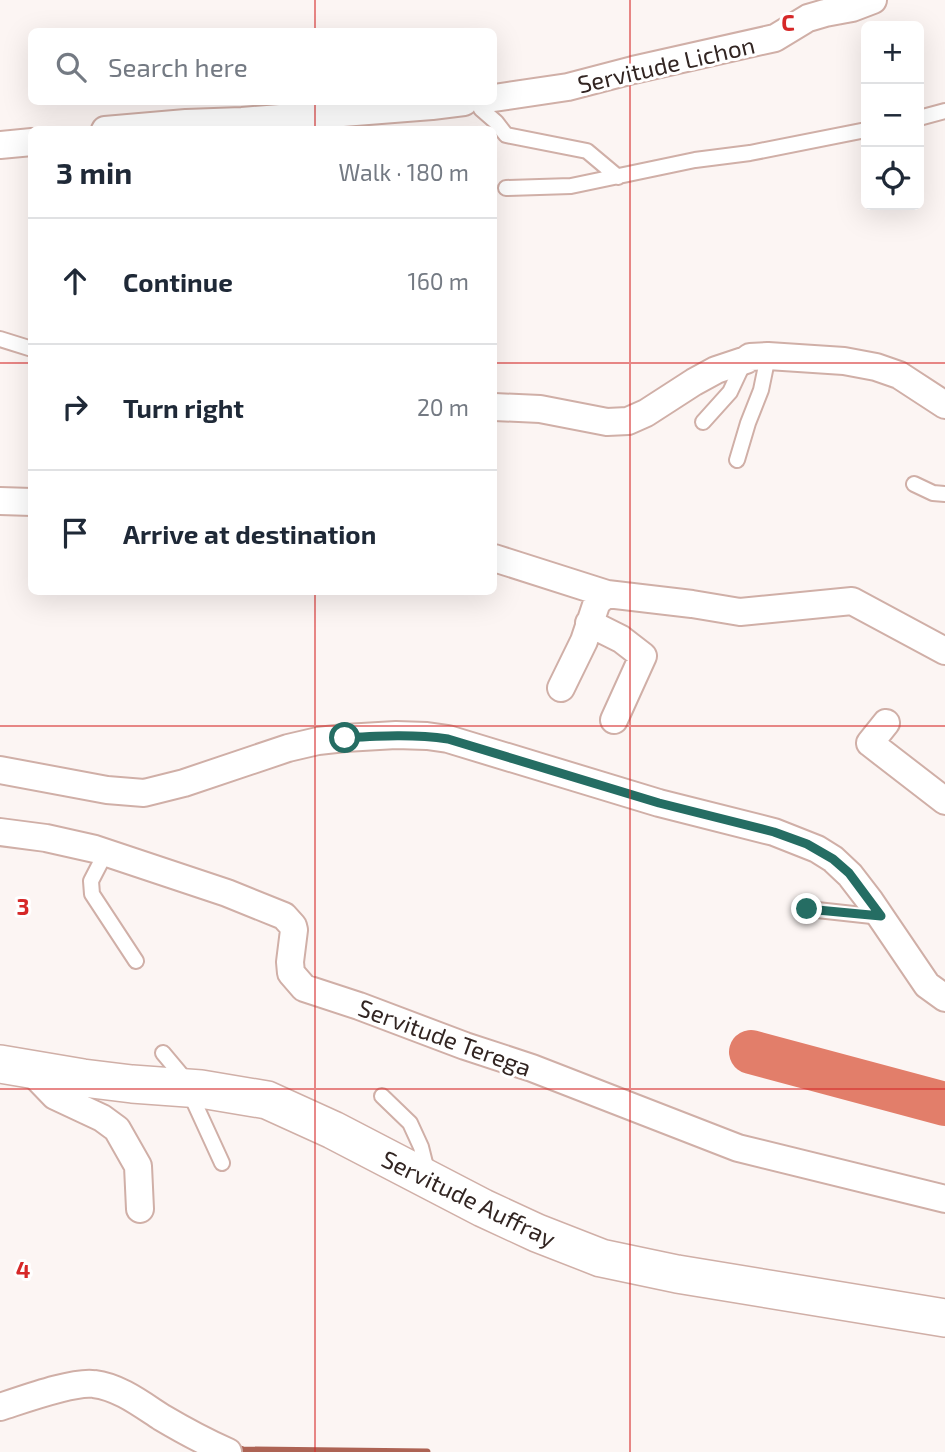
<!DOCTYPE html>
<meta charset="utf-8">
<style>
body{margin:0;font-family:"Exo 2",sans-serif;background:#f6f6f7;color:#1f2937}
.controls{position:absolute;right:21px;top:21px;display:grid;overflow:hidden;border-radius:10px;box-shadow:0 7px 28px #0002}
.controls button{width:63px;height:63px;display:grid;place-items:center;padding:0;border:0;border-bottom:2px solid #e0e1e3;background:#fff;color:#1f2937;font:35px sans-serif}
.stop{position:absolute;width:21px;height:21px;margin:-16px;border:5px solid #256d63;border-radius:50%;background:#fff}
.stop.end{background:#256d63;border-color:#fff;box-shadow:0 2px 7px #0008}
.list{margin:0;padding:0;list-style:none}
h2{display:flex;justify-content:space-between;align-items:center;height:91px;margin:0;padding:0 28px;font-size:30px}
h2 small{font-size:23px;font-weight:400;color:#747a83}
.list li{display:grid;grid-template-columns:46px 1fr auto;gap:21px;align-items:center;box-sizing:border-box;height:126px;padding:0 28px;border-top:2px solid #e0e1e3}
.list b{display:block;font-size:26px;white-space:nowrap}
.list em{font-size:23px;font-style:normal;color:#747a83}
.icon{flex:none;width:38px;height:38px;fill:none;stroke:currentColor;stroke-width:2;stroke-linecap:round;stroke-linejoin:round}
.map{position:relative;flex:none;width:945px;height:1452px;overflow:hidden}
.search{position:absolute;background:#fff;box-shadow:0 7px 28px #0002;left:28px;top:28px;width:469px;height:77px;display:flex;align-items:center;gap:18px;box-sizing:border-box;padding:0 24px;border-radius:10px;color:#747a83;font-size:26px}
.panel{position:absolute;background:#fff;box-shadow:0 7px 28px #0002;left:28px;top:126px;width:469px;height:469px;border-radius:10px}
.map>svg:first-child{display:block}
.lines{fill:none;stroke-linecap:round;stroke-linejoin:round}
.stream{stroke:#ad6354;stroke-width:7}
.river{stroke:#e27e6a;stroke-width:44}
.lane-casing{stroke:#d0afa7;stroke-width:18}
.street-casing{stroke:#d0afa7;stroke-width:30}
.secondary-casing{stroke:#d0afa7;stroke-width:40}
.lane{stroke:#fff;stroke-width:14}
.street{stroke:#fff;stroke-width:26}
.secondary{stroke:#fff;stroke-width:37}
.route{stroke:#256d63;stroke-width:9}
.grid{fill:none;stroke:#d62828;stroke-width:2;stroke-opacity:0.55}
.labels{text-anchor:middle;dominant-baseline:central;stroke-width:6;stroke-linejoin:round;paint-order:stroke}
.street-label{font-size:24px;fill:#322522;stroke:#fff}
.grid-label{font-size:23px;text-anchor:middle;font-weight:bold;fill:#d62828;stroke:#fff;stroke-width:6;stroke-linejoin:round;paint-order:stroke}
</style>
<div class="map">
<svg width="945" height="1452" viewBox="0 0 945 1452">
<rect width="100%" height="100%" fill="#fcf5f3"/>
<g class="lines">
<path class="stream" d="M232,1447l11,3 184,2"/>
<path class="river" d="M751,1052l194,52"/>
<g class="lane-casing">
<path id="lane" d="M478,102l3,7 15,13 10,13 81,16 31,26
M919,118l26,-7
M506,188l65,-2 124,-26 55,-7 116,-23
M0,339l32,10
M703,422l27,-30 15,-32
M737,460l11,-37 13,-33 7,-34
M914,484l19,9 12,1
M106,852l-15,29 1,13 44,67
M808,909l73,8
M163,1053l26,31
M189,1091l33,72
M382,1096l28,27 11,24 7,28"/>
</g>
<g class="street-casing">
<path id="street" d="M494,98l74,-11 65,-17 142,-32 33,-20 17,-5 27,-5 21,-8
M105,130l81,-7 56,-2 190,-15 32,-4
M0,145l32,-3
M494,407l46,2 67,13 21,-1 18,-8 48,-31 22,-12 30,-10 4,-3 18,-1 76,5 32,6 23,8 46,30
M0,501l32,1
M494,558l113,36
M589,623l32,16 22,17 -29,64
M561,688l23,-47 13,-39 10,-8 85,10 48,8 112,-11 93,50
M886,723l-16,20 75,58
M0,770l107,20 37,3 40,-10 104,-35 30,-7 27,-3 51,-3 31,1 21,3 211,64 115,29 43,17 16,10 17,16 20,26 57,84 18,13
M0,832l46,6 49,11 132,44 57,23 9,10 1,4 -4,32 1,11 13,15 55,18 106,40 67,22 206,80 207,51
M29,1069l26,27 47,22 15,11 21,37 2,43
M0,1407c22,-7 73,-26 94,-23 25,3 47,20 67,33 22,13 44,25 67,35"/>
</g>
<g class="secondary-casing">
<path id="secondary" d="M0,1064l83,14 49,6 69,5 66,11 66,30 150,78 54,25 64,25 76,16 268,44"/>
</g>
<use href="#lane" class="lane"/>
<use href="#street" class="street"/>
<use href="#secondary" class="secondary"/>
</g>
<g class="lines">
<path class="route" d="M345,738c35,-2 68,-4 103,1l211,64 115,29 33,12 26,15 16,14 32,43 -74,-7"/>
</g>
<path class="grid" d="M315,0v32M630,0v1452M315,102v28M0,363h32M494,363h451M315,592v860M0,726h945M0,1089h945"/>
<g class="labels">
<g class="street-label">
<text transform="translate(666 64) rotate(-13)">Servitude Lichon</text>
<text transform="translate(445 1037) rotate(20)">Servitude Terega</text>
<text transform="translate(469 1198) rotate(26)">Servitude Auffray</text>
</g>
</g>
<g class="grid-label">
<text x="788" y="31">C</text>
<text x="23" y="915">3</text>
<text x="23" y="1278">4</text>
</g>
</svg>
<div class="controls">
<button>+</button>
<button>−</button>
<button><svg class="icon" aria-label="locate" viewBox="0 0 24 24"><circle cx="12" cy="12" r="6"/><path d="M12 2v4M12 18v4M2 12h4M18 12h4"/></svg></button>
</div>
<div class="stop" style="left:345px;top:738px"></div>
<div class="stop end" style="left:807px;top:909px"></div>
<div class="search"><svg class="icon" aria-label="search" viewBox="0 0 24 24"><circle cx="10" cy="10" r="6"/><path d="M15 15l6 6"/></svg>Search here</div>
<section class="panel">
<h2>3 min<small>Walk · 180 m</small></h2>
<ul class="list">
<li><svg class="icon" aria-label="ahead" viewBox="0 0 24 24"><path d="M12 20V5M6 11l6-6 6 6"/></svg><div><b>Continue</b></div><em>160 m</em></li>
<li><svg class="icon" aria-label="right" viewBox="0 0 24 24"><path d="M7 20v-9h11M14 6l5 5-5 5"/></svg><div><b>Turn right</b></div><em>20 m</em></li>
<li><svg class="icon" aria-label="arrive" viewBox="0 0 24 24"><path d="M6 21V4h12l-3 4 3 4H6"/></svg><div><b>Arrive at destination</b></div></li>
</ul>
</section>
</div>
